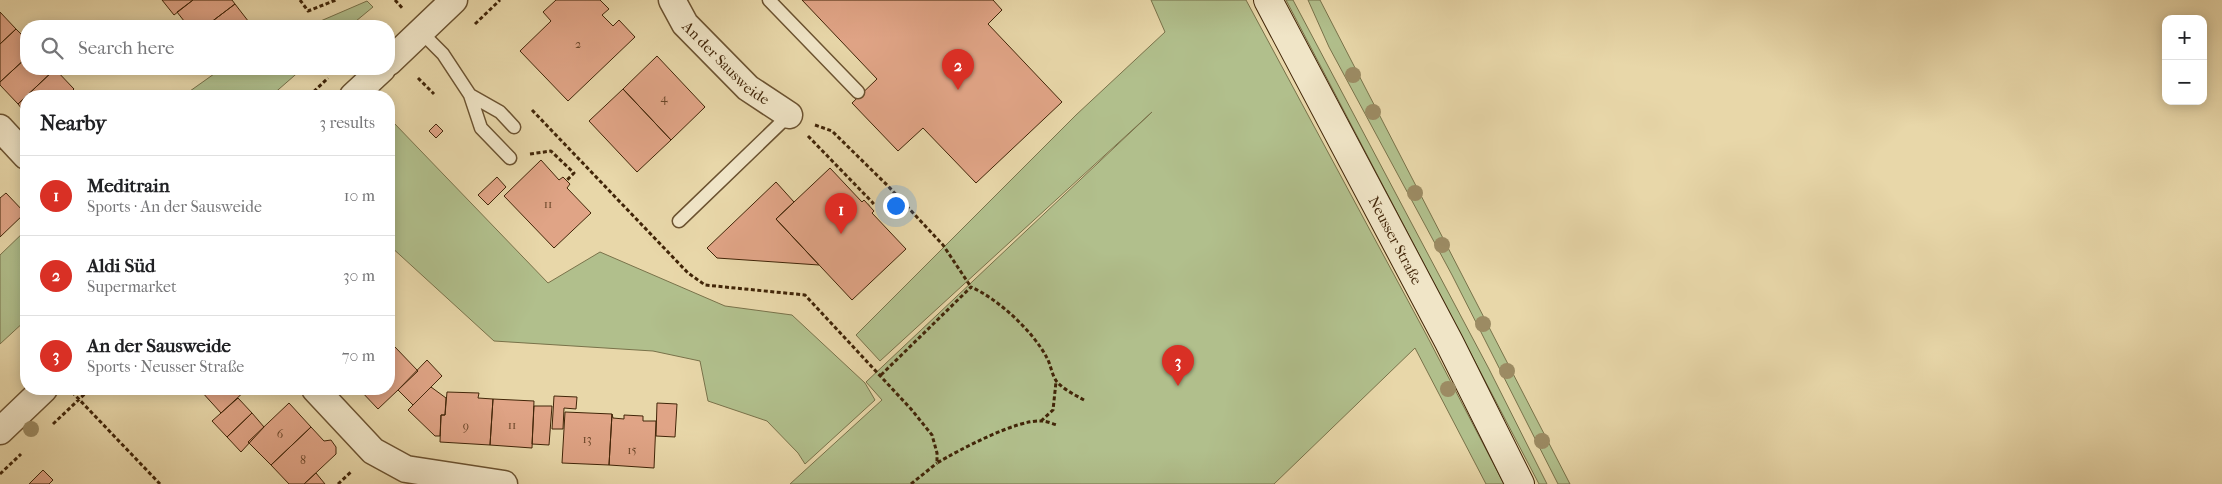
<!DOCTYPE html>
<meta charset="utf-8">
<style>
body{margin:0;font-family:"IM FELL French Canon",serif;background:#f6f6f6;color:#202124}
.controls{position:absolute;right:15px;top:15px;display:grid;overflow:hidden;border-radius:10px;box-shadow:0 2px 12px #0003}
.controls button{width:45px;height:45px;display:grid;place-items:center;padding:0;border:0;border-bottom:1px solid #e0e0e0;background:#fff;color:#202124;font:25px sans-serif}
.you{position:absolute;left:895px;top:205px;width:18px;height:18px;margin:-12px;border:4px solid #fff;border-radius:50%;background:#1a73e8;box-shadow:0 0 0 8px #1a73e833}
.badge{display:grid;place-items:center;width:32px;height:32px;border-radius:50%;background:#d93025;color:#fff;font-size:16px;font-weight:700}
.pin{position:absolute;translate:-50% -41px;filter:drop-shadow(0 1px 2px #0008)}
.pin::after{content:'';position:absolute;top:26px;width:18px;height:15px;background:inherit;clip-path:polygon(0 0,100% 0,50% 100%)}
.list{margin:0;padding:0;list-style:none}
h2{display:flex;justify-content:space-between;align-items:center;height:65px;margin:0;padding:0 20px;font-size:21px}
h2 small{font-size:16px;font-weight:400;color:#757577}
.list li{display:grid;grid-template-columns:32px 1fr auto;gap:15px;align-items:center;box-sizing:border-box;height:80px;padding:0 20px;border-top:1px solid #e0e0e0}
.list b{display:block;font-size:19px;white-space:nowrap}
.list p{margin:0;font-size:16px;white-space:nowrap;color:#757577}
.list em{font-size:16px;font-style:normal;color:#757577}
.icon{flex:none;width:28px;height:28px;fill:none;stroke:currentColor;stroke-width:2;stroke-linecap:round;stroke-linejoin:round}
.map{position:relative;flex:none;width:2222px;height:484px;overflow:hidden}
.search{position:absolute;background:#fff;box-shadow:0 2px 12px #0003;left:20px;top:20px;width:375px;height:55px;display:flex;align-items:center;gap:12px;box-sizing:border-box;padding:0 18px;border-radius:20px;color:#757577;font-size:19px}
.panel{position:absolute;background:#fff;box-shadow:0 2px 12px #0003;left:20px;top:90px;width:375px;height:305px;border-radius:20px}
.map>svg:first-child{display:block}
.green{fill:#b1bf8c;stroke:#79724a}
.building{fill:#e0a486;stroke:#412508}
.lines{fill:none;stroke-linecap:round;stroke-linejoin:round}
.service-casing{stroke:#6b5230;stroke-width:15}
.minor-casing{stroke:#6b5230;stroke-width:29}
.secondary-casing{stroke:#412508;stroke-width:30}
.path{stroke:#412508;stroke-width:3;stroke-dasharray:4 2.5;stroke-linecap:butt}
.service{stroke:#f0e5c7;stroke-width:12}
.minor{stroke:#f0e5c7;stroke-width:26}
.secondary{stroke:#f0e5c7;stroke-width:28}
.tree{fill:#9c8b63}
.labels{text-anchor:middle;dominant-baseline:central;stroke-width:4;stroke-linejoin:round;paint-order:stroke}
.number-label{font-size:12px;fill:#694528}
.street-label{font-size:15px;fill:#412508;stroke:#f0e5c7}
</style>
<div class="map">
<svg width="2222" height="484" viewBox="0 0 2222 484">
<rect width="100%" height="100%" fill="#e8d7a9"/>
<filter id="stains"><feTurbulence type="fractalNoise" baseFrequency=".004" numOctaves="4"/><feColorMatrix values="0 0 0 0 .2 0 0 0 0 .09 0 0 0 0 .02 0 0 0 .5 -.17"/></filter>
<radialGradient id="worn" r=".72"><stop offset=".6" stop-color="#630" stop-opacity="0"/><stop offset="1" stop-color="#630" stop-opacity=".3"/></radialGradient>
<path class="green" d="M1151,0h95l181,336 77,148h-18l-71,-136 -141,136h-484l92,-84 -16,-18 286,-270 -272,249 -24,-26 220,-220 89,-83z
M1286,0h7l196,369 58,115h-8z
M1308,0h12l250,484h-12l-106,-209 -123,-228z
M367,1l6,6 -23,19h-41z
M221,69h81l-31,27h-88z
M394,123l154,160 52,-31 125,54 67,9 73,68 10,17 -70,64 -7,-11 -31,-32 -59,-20 -8,-40 -47,-10 -159,-10 -105,-96v-117z
M26,230v90l-26,24v-89z"/>
<path class="building" d="M162,0h31l-19,15z
M193,0h39l3,4 -29,22h-18l-11,-14z
M556,0h44l9,9 -7,6 11,11 6,-6 16,17 -67,64 -48,-50 31,-30 -8,-9z
M802,0h191l9,10 -14,14 74,78 -86,81 -53,-55 -25,23 -46,-48 25,-24z
M235,4l17,22h-46z
M0,12l16,17 -16,15z
M16,29l10,10v19l-26,24v-38z
M657,56l48,51 -34,33 -48,-51z
M26,58v11h29l-37,35 -18,-19v-3z
M55,69l19,20 -7,7h-41v18l-8,-10z
M623,89l48,51 -34,32 -48,-51z
M436,124l7,7 -7,7 -7,-7z
M541,160l18,20 4,-3 7,7 -3,4 24,25 -37,35 -50,-52z
M830,168l32,34 2,-2 10,11 -2,2 34,36 -54,51 -76,-81z
M497,177l9,10 -18,18 -10,-10z
M776,182l18,20 -18,17 43,46 -102,-7 -10,-10z
M6,193l19,20 -25,24v-39z
M395,347l23,24 -40,38 -19,-20h30v-36z
M427,360l15,16 -29,29 -15,-15z
M431,387l15,11 -1,17h-4l-1,21h-5l-27,-26z
M203,389h44l-26,24 -20,-22z
M447,392l32,1 -1,5 15,1 -3,46 -50,-3 1,-27h4z
M554,396l23,1 -1,12 -12,-1 -1,21h-11z
M238,398l14,15 -25,24 -15,-16z
M493,399l41,2 -2,47 -42,-3z
M289,403l22,24 -40,38 -23,-23z
M657,403l20,1 -2,33 -19,-1z
M534,406h18l-3,39 -17,-1z
M565,412l47,2 -3,51 -47,-2z
M252,413l12,14 -23,25 -14,-15z
M612,414l1,4 11,1v-4l19,1v5h13l-2,47 -45,-3z
M311,427l13,14 7,-1 5,7v7l-32,30h-15l-18,-19z
M43,470l10,10 -4,4h-20z
M316,473l9,11h-21z"/>
<g class="lines">
<g class="service-casing">
<path id="service" d="M769,0l89,92
M421,32l22,22 27,41 11,33 29,30
M470,95l30,17 14,15
M679,221l110,-106"/>
</g>
<g class="minor-casing">
<g id="minor">
<path id="s1" d="M672,0l13,24 63,64 41,27"/>
<path d="M389,62l65,-62"/>
<path d="M353,96l29,-27"/>
<path d="M0,128l26,28"/>
<path d="M315,389l58,62 33,18 98,15"/>
<path d="M0,431l44,-42"/>
</g>
</g>
<g class="secondary-casing">
<g id="secondary">
<path id="s2" d="M1268,0l181,342 71,142"/>
</g>
</g>
<path class="path" d="M300,0l8,11 28,-11
M395,0l8,9
M475,24l25,-24
M418,78l16,16
M309,96l19,-18
M532,110l156,163 17,12 100,10 106,114 21,26 5,18v10c22,-13 80,-44 105,-42 5,0 11,3 15,4
M815,125l17,6 56,55 55,59 28,42
M808,136l65,67 -4,2
M530,154l21,-3 23,22 -7,7
M881,375l90,-88c27,12 62,44 76,71 4,7 5,19 11,25 7,7 17,12 26,17
M72,392l88,92
M1041,421l12,-11 3,-28
M53,424l37,-35
M0,474l21,-20
M338,484l14,-13
M911,484l26,-21"/>
<use href="#service" class="service"/>
<use href="#minor" class="minor"/>
<use href="#secondary" class="secondary"/>
</g>
<g class="tree">
<circle cx="1353" cy="75" r="8"/>
<circle cx="1373" cy="112" r="8"/>
<circle cx="1415" cy="193" r="8"/>
<circle cx="1442" cy="245" r="8"/>
<circle cx="1483" cy="324" r="8"/>
<circle cx="1507" cy="371" r="8"/>
<circle cx="1448" cy="389" r="8"/>
<circle cx="31" cy="429" r="8"/>
<circle cx="1542" cy="441" r="8"/>
</g>
<g class="labels">
<g class="number-label">
<text x="578" y="44">2</text>
<text x="664" y="98">4</text>
<text x="548" y="204">11</text>
<text x="512" y="425">11</text>
<text x="466" y="426">9</text>
<text x="280" y="434">6</text>
<text x="587" y="439">13</text>
<text x="632" y="450">15</text>
<text x="303" y="460">8</text>
</g>
<g class="street-label">
<text stroke="none"><textPath href="#s1" startOffset="84">An der Sausweide</textPath></text>
<text stroke="none"><textPath href="#s2" startOffset="272">Neusser Straße</textPath></text>
</g>
</g>
<rect width="100%" height="100%" filter="url(#stains)"/>
<rect width="100%" height="100%" fill="url(#worn)"/>
</svg>
<div class="controls">
<button>+</button>
<button>−</button>
</div>
<div class="you"></div>
<div class="pin badge" style="left:841px;top:234px">1</div>
<div class="pin badge" style="left:958px;top:90px">2</div>
<div class="pin badge" style="left:1178px;top:386px">3</div>
<div class="search"><svg class="icon" aria-label="search" viewBox="0 0 24 24"><circle cx="10" cy="10" r="6"/><path d="M15 15l6 6"/></svg>Search here</div>
<section class="panel">
<h2>Nearby<small>3 results</small></h2>
<ul class="list">
<li><span class="badge">1</span><div><b>Meditrain</b><p>Sports · An der Sausweide</p></div><em>10 m</em></li>
<li><span class="badge">2</span><div><b>Aldi Süd</b><p>Supermarket</p></div><em>30 m</em></li>
<li><span class="badge">3</span><div><b>An der Sausweide</b><p>Sports · Neusser Straße</p></div><em>70 m</em></li>
</ul>
</section>
</div>
